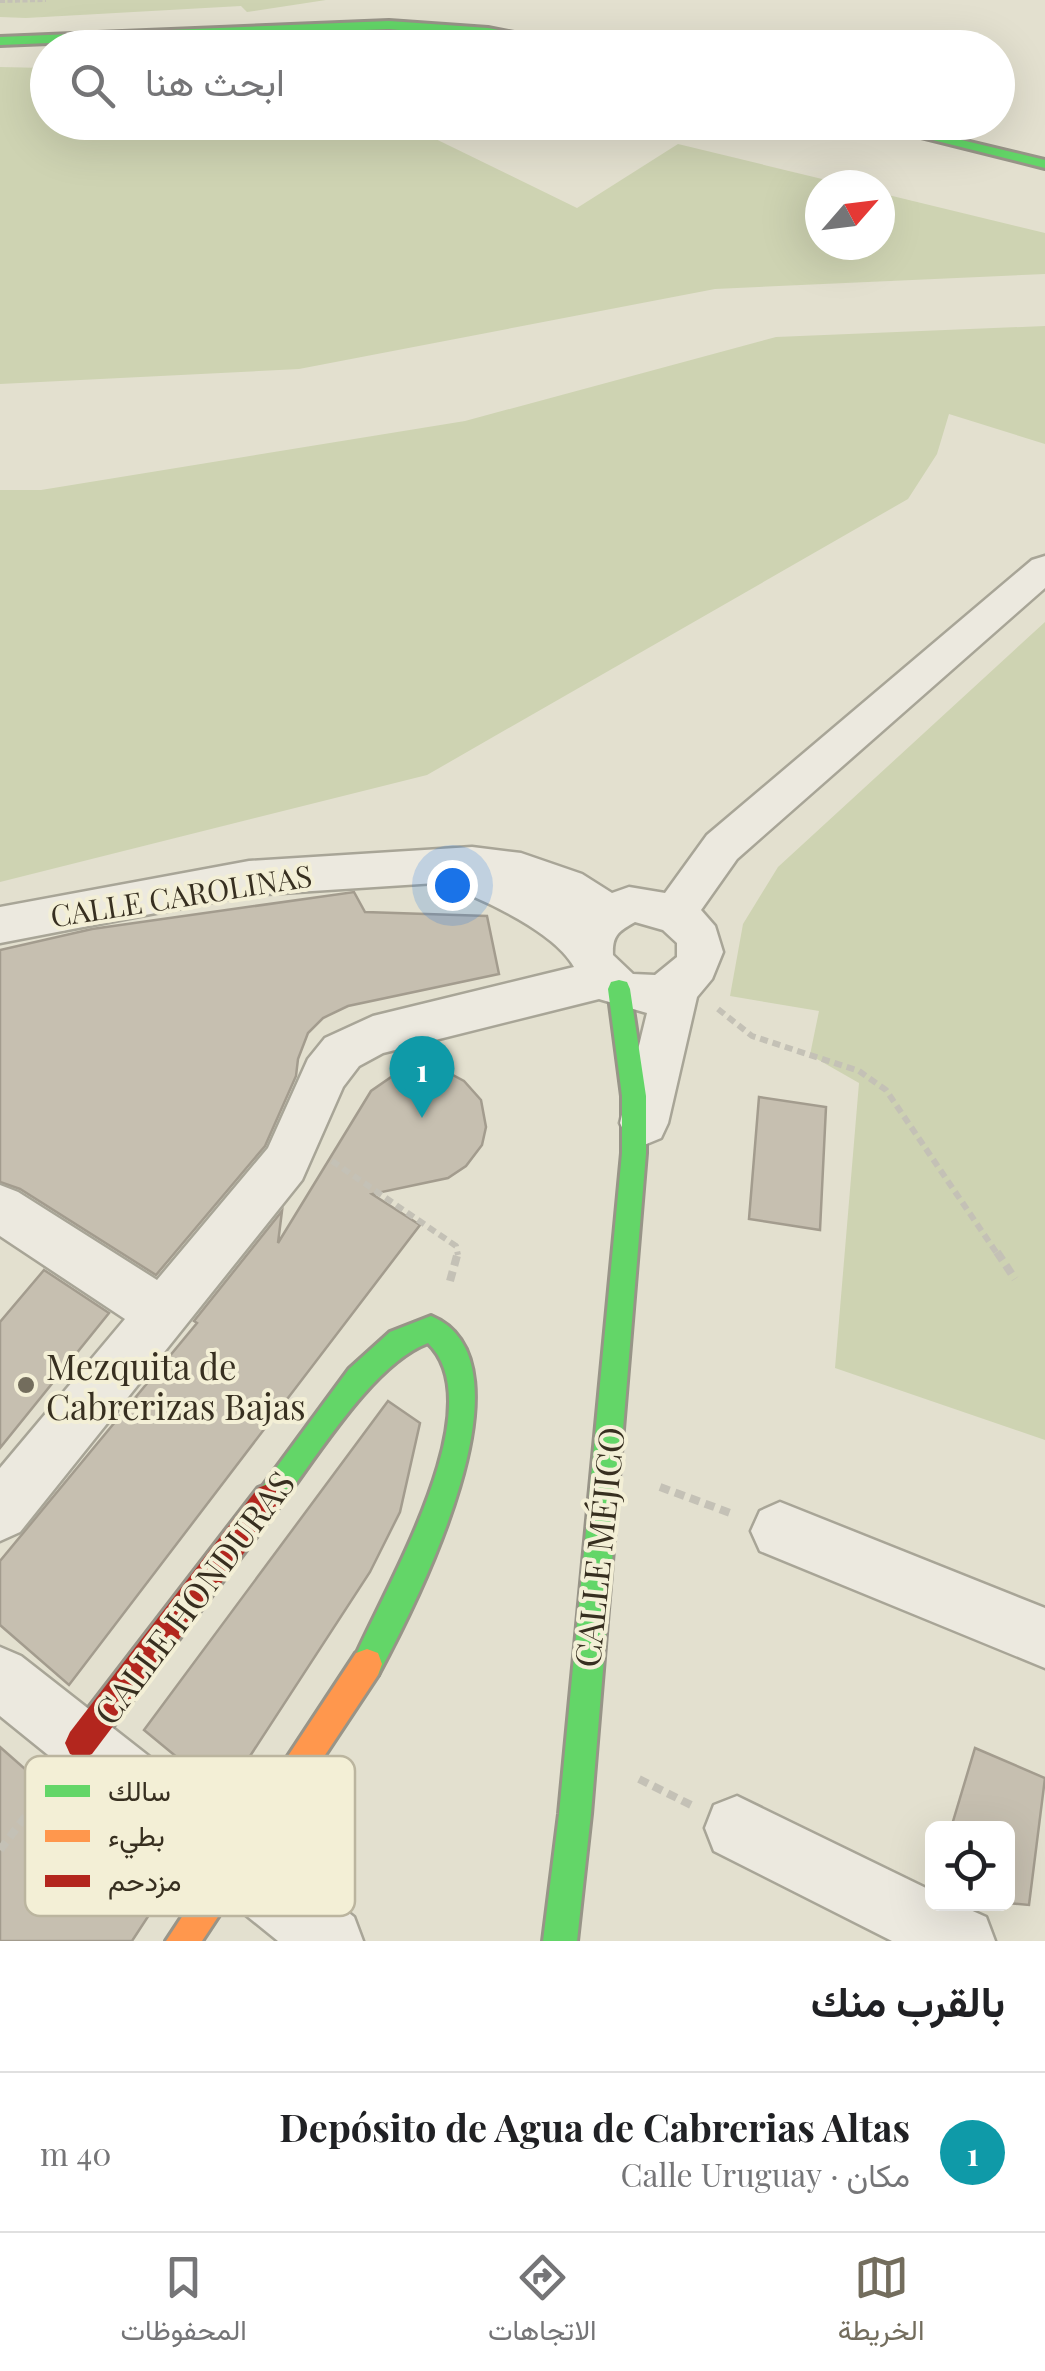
<!DOCTYPE html>
<html lang="ar">
<meta charset="utf-8">
<style>
body{margin:0;font-family:"Playfair Display",Vazirmatn,serif;background:#f2f2f2;color:#202124;direction:rtl}
.controls{position:absolute;right:30px;bottom:30px;display:grid;overflow:hidden;border-radius:15px;box-shadow:0 10px 40px #0002}
.controls button{width:90px;height:90px;display:grid;place-items:center;padding:0;border:0;border-bottom:2px solid #e0e0e0;background:#fff;color:#202124;font:50px sans-serif}
.compass{position:absolute;left:805px;top:170px;width:90px;height:90px;border-radius:50%;background:#fff;box-shadow:0 10px 40px #0002;rotate:62deg}
.you{position:absolute;left:452px;top:885px;width:35px;height:35px;margin:-25px;border:8px solid #fff;border-radius:50%;background:#1a73e8;box-shadow:0 0 0 15px #1a73e833}
.badge{display:grid;place-items:center;width:65px;height:65px;border-radius:50%;background:#736d5d;color:#fff;font-size:32px;font-weight:700}
.pin{position:absolute;translate:-50% -82px;filter:drop-shadow(0 2px 5px #0008)}
.pin::after{content:'';position:absolute;top:52px;width:35px;height:30px;background:inherit;clip-path:polygon(0 0,100% 0,50% 100%)}
.list{margin:0;padding:0;list-style:none}
h2{display:flex;justify-content:space-between;align-items:center;height:130px;margin:0;padding:0 40px;font-size:42px}
h2 small{font-size:32px;font-weight:400;color:#757577}
.list li{display:grid;grid-template-columns:65px 1fr auto;gap:30px;align-items:center;box-sizing:border-box;height:160px;padding:0 40px;border-top:2px solid #e0e0e0}
.list b{display:block;font-size:38px;white-space:nowrap}
.list p{margin:0;font-size:32px;white-space:nowrap;color:#757577}
.list em{font-size:32px;font-style:normal;color:#757577}
.icon{flex:none;width:55px;height:55px;fill:none;stroke:currentColor;stroke-width:2;stroke-linecap:round;stroke-linejoin:round}
.map{position:relative;flex:none;width:1045px;height:1941px;overflow:hidden;direction:ltr}
.search{position:absolute;background:#fff;box-shadow:0 10px 40px #0002;left:30px;right:30px;top:30px;height:110px;display:flex;align-items:center;gap:25px;box-sizing:border-box;padding:0 35px;border-radius:55px;color:#757577;font-size:38px}
.sheet{height:290px;background:#fff}
nav{display:flex;justify-content:space-around;align-items:center;box-sizing:border-box;height:140px;border-top:2px solid #e0e0e0;background:#fff;font-size:28px;color:#757577}
nav a{display:grid;justify-items:center;gap:5px}
nav .on{color:#736d5d}
.map>svg:first-child{display:block}
.green{fill:#ced3b2}
.building{fill:#c6bfb0;stroke:#a39c8e;stroke-width:2.5}
.lines{fill:none;stroke-linecap:round;stroke-linejoin:round}
.street-casing{stroke:#a8a597;stroke-width:5}
.fast-casing{stroke:#989488;stroke-width:6}
.slow-casing{stroke:#989488;stroke-width:6}
.jam-casing{stroke:#989488;stroke-width:6}
.path-far2{stroke:#c4c1b6;stroke-width:4;stroke-dasharray:5 2.5;stroke-linecap:butt}
.path-far1{stroke:#c4c1b6;stroke-width:6;stroke-dasharray:8 5;stroke-linecap:butt}
.path{stroke:#c4c1b6;stroke-width:8;stroke-dasharray:10 6;stroke-linecap:butt}
.street{fill:#ece9df;fill-rule:evenodd}
.fast{fill:#63d668;fill-rule:evenodd}
.slow{fill:#ff974d;fill-rule:evenodd}
.jam{fill:#b3261e;fill-rule:evenodd}
.poi-dot{fill:#736d5d;stroke:#f3efd6;stroke-width:4}
.labels{text-anchor:middle;dominant-baseline:central;stroke-width:8;stroke-linejoin:round;paint-order:stroke}
.street-label{font-size:30px;fill:#372f20;stroke:#f3efd6}
.near-poi-label{font-size:35px;fill:#372f20;stroke:#f3efd6;text-anchor:start}
.near-street-label{font-size:35px;fill:#372f20;stroke:#f3efd6}
.key{fill:#f3efd6;stroke:#bbb59f;stroke-width:2.5}
.key-label{font-size:28px;fill:#372f20}
</style>
<div class="map">
<svg width="1045" height="1941" viewBox="0 0 1045 1941">
<rect width="100%" height="100%" fill="#e3e0cf"/>
<path class="green" d="M0,0h326l-79,12 -6,-6 -215,12 -26,-1z
M0,67l47,1 1,54 369,1 -6,4 166,81 101,-64 169,41h-27v60h60v-52l165,40v41l-330,15 -416,80 -299,15z
M1045,326v118l-96,-30 -12,40 -29,45 -481,276 -427,107v-392h41l424,-69 311,-84z
M1045,622v818l-210,-72 24,-285 -49,-28 9,-44 -89,-15 13,-72 35,-57z"/>
<path class="building" d="M354,892l11,20 122,4 12,58 -151,32 -25,12 -15,15 -10,26 -2,17 -31,70 -109,129 -136,-86 -20,-7v-232l92,-21z
M423,1068l24,4 17,9 17,19 5,27 -4,18 -16,21 -18,12 -76,16 48,31 -351,460 -69,-60v-64l197,-238 -3,-2 88,-110 -4,32 93,-152 26,-18z
M759,1097l67,10 -6,123 -71,-11z
M44,1270l65,43 -109,135v-126z
M388,1401l32,22 -20,89 -30,60 -146,224 -80,-66z
M0,1747l66,58 8,-11 96,89 -38,58h-132z
M975,1748l70,30 -16,127 -21,-2v-75h-57z"/>
<g class="lines">
<g class="street-casing">
<path id="street" d="M1045,556v32l-308,271 -36,51 14,16 8,26 -11,27 -15,18 -29,126 -7,15 -17,7 -17,-7 -7,-15 27,-110 -48,-14 -216,54 -24,13 -16,21 -41,93 -282,352 -20,9v-73l125,-149 -125,-83v-51l18,7 139,88 111,-132 40,-89 17,-21 48,-22 201,-49c-16,-30 -72,-58 -102,-71l-5,-15 -218,14 -249,48v-36l249,-46 223,-14 49,6 61,21 30,19 17,-6 36,6 42,-58 325,-275zM635,922l28,8 14,13v14l-22,18 -22,-1 -20,-19c-1,-20 6,-24 22,-33z
M780,1502l265,106v60l-285,-117 -9,-20 9,-20z
M0,1647l21,9 333,261 9,24h-85l-278,-225z
M737,1796l195,95v13h25l29,13 9,24h-103l-178,-90 -9,-23 9,-23z"/>
</g>
<g class="fast-casing">
<path id="fast" d="M389,21l99,7 104,20 -203,-19 -389,16v-8z
M861,122h25l159,38v8z
M619,980l8,2 3,7 16,107v57l-55,661 -14,127h-34l16,-127 63,-661v-57l-14,-107 3,-7z
M431,1316c110,45 -17,292 -53,359l-11,4 -11,-4 -4,-11c28,-68 144,-256 76,-321 -56,21 -113,117 -150,165l-10,4 -10,-4 -4,-10 95,-129 41,-37z"/>
</g>
<g class="slow-casing">
<path id="slow" d="M367,1649l11,4 4,11 -4,11 -176,266h-36l190,-288z"/>
</g>
<g class="jam-casing">
<path id="jam" d="M268,1484l10,4 4,10 -4,10 -186,246 -11,5 -11,-5 -5,-11 5,-11 188,-244z"/>
</g>
<path class="path-far2" d="M0,1l46,-1"/>
<path class="path-far1" d="M718,1009l34,27 107,35 27,19 112,165
M332,1161l124,85 2,9"/>
<path class="path" d="M997,1252l18,27
M450,1281l8,-29
M660,1487l73,27
M639,1779l52,26
M0,1850l47,-62"/>
<use href="#street" class="street"/>
<use href="#fast" class="fast"/>
<use href="#slow" class="slow"/>
<use href="#jam" class="jam"/>
</g>
<circle class="poi-dot" cx="26" cy="1385" r="10"/>
<g class="labels">
<g class="street-label">
<text transform="translate(181 895) rotate(-9)">CALLE CAROLINAS</text>
</g>
<g class="near-poi-label">
<text x="46" y="1365">Mezquita de<tspan x="46" dy="40">Cabrerizas Bajas</tspan></text>
</g>
<g class="near-street-label">
<text transform="translate(598 1547) rotate(-84)">CALLE MÉJICO</text>
<text transform="translate(193 1597) rotate(-53)">CALLE HONDURAS</text>
</g>
</g>
<rect x="25" y="1756" width="330" height="160" rx="15" class="key"/>
<rect x="45" y="1785" width="45" height="12" fill="#63d668"/>
<rect x="45" y="1830" width="45" height="12" fill="#ff974d"/>
<rect x="45" y="1875" width="45" height="12" fill="#b3261e"/>
<g class="key-label">
<text x="108" y="1801">سالك</text>
<text x="108" y="1846">بطيء</text>
<text x="108" y="1891">مزدحم</text>
</g>
</svg>
<div class="controls">
<button><svg class="icon" aria-label="locate" viewBox="0 0 24 24"><circle cx="12" cy="12" r="6"/><path d="M12 2v4M12 18v4M2 12h4M18 12h4"/></svg></button>
</div>
<svg class="compass" viewBox="-18 -18 36 36"><path d="M0-13l5 13h-10z" fill="#e53935"/><path d="M0 13l5-13h-10z" fill="#757577"/></svg>
<div class="you"></div>
<div class="pin badge" style="left:422px;top:1118px;background:#0f9aa8">1</div>
<div class="search"><svg class="icon" aria-label="search" viewBox="0 0 24 24"><circle cx="10" cy="10" r="6"/><path d="M15 15l6 6"/></svg>ابحث هنا</div>
</div>
<section class="sheet">
<h2>بالقرب منك<small></small></h2>
<ul class="list">
<li><span class="badge" style="background:#0f9aa8">1</span><div><b>Depósito de Agua de Cabrerias Altas</b><p>مكان · Calle Uruguay</p></div><em>40 m</em></li>
</ul>
</section>
<nav>
<a class="on"><svg class="icon" aria-label="map" viewBox="0 0 24 24"><path d="M3 6l6-2 6 2 6-2v14l-6 2-6-2-6 2zM9 4v14M15 6v14"/></svg>الخريطة</a>
<a><svg class="icon" aria-label="directions" viewBox="0 0 24 24"><path d="M12 3l9 9-9 9-9-9zM9 14v-3h6M13 9l2 2-2 2"/></svg>الاتجاهات</a>
<a><svg class="icon" aria-label="saved" viewBox="0 0 24 24"><path d="M7 4h10v16l-5-4-5 4z"/></svg>المحفوظات</a>
</nav>
